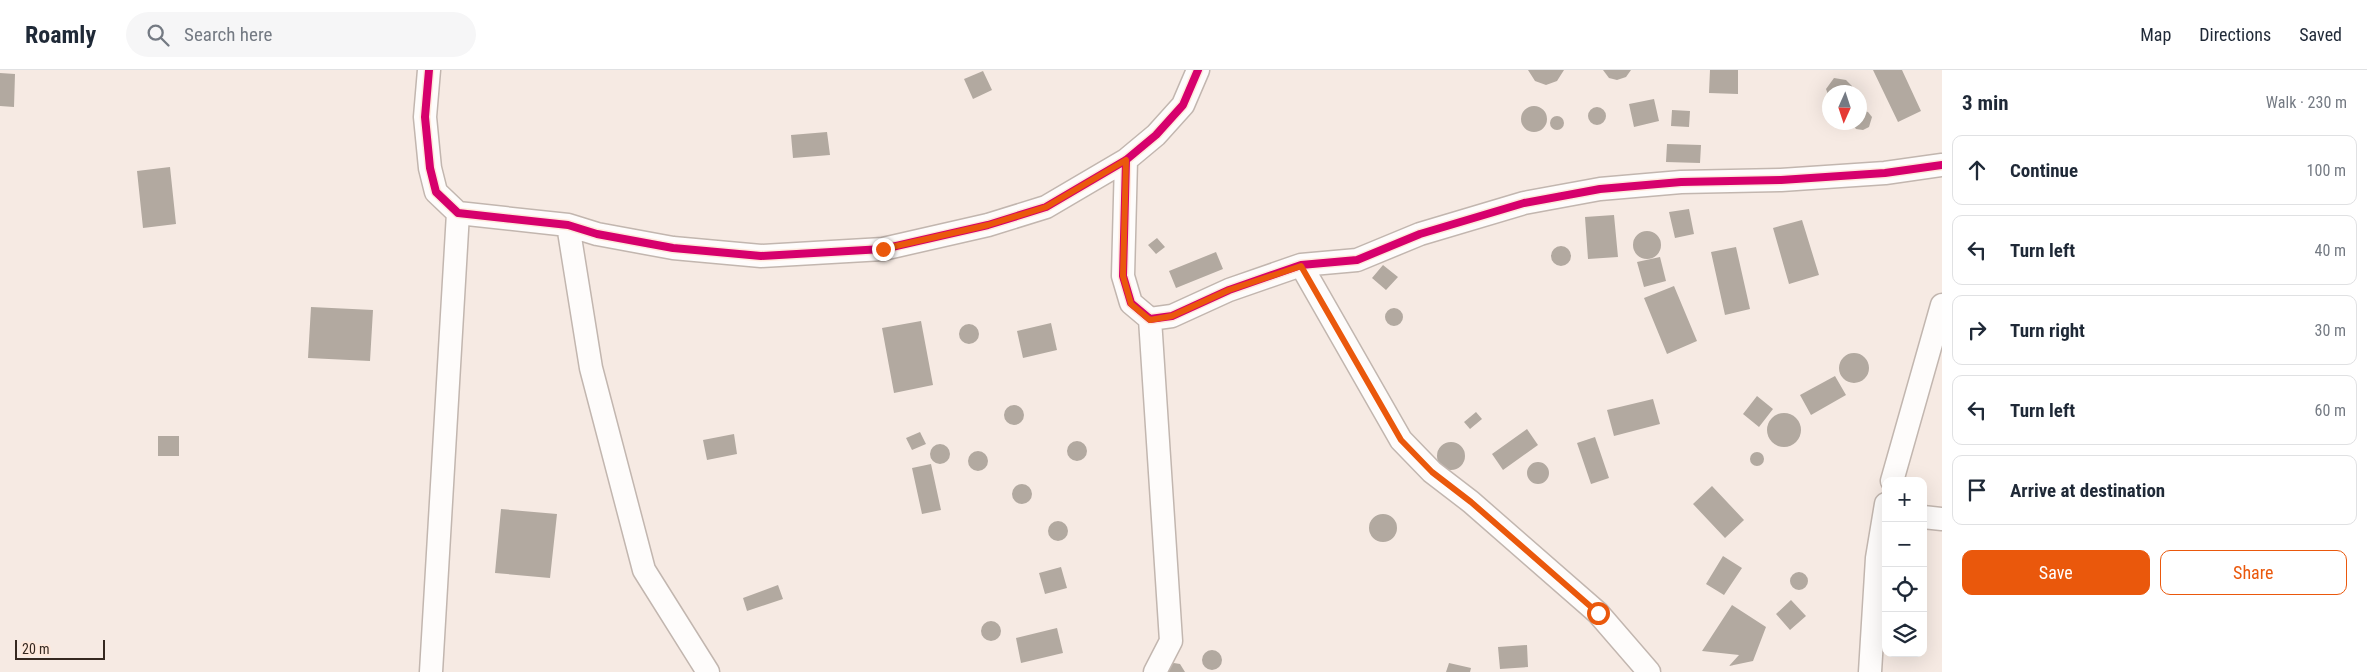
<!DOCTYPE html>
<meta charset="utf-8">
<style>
body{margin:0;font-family:"Roboto Condensed",sans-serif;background:#f6f6f7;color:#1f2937}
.controls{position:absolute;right:15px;bottom:15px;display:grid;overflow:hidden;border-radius:10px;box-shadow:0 5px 20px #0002}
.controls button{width:45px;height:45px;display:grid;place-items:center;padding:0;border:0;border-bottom:1px solid #e0e1e3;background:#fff;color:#1f2937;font:25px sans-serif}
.compass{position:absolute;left:1822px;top:15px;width:45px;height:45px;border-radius:50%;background:#fff;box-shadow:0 5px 20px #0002;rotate:183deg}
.scale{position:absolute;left:15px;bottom:12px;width:90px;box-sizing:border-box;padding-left:5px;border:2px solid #352820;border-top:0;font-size:14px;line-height:18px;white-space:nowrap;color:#352820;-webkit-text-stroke:4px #fee8db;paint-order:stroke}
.stop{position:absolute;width:15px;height:15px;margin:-11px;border:4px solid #ea580c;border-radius:50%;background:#fff}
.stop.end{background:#ea580c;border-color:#fff;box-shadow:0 1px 5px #0008}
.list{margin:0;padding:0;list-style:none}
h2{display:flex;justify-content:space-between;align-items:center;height:65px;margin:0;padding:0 20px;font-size:21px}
h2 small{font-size:16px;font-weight:400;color:#747a83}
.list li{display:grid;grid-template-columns:32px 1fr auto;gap:15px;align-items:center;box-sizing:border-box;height:70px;margin:0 10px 10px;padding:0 10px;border:1px solid #e0e1e3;border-radius:10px}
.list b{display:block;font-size:19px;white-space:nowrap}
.list em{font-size:16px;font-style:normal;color:#747a83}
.actions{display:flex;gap:10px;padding:15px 20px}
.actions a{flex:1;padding:11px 0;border:1px solid #ea580c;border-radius:10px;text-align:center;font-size:18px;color:#ea580c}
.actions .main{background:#ea580c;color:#fff}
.icon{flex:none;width:28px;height:28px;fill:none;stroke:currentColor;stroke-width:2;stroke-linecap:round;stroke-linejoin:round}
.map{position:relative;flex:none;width:1942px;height:602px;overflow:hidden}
header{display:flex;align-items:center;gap:30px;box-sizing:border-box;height:70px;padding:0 25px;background:#fff;border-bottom:1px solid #e0e1e3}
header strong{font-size:24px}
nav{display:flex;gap:28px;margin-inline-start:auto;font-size:18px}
.search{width:350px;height:45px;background:#f6f6f7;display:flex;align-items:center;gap:12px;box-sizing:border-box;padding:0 18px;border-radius:28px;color:#747a83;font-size:19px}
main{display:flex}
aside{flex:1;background:#fff}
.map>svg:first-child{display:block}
.building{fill:#b2a9a0}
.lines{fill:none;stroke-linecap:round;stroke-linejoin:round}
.minor-casing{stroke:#c2b6af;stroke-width:25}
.minor{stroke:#fefcfb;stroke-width:22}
.cycleway-casing{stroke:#fee8db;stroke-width:11}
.cycleway{stroke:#d6006c;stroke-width:8}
.route{stroke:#ea580c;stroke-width:6}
</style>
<header>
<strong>Roamly</strong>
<div class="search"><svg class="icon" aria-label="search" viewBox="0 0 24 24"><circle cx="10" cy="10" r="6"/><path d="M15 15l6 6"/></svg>Search here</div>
<nav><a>Map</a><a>Directions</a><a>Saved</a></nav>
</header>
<main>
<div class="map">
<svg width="1942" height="602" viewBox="0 0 1942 602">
<rect width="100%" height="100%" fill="#f6eae3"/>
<path class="building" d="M1528,0h36l-7,11 -11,4 -11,-4z
M1603,0h28l-5,7 -9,3 -8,-2z
M1710,0h28v24l-29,-1z
M1873,0h29l19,41 -23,11z
M983,1l9,19 -19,9 -9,-20z
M0,3l15,1 -1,33 -14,-1z
M1834,8l12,2 6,6 1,6h-23v8l-4,-11z
M1654,29l5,22 -25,6 -5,-23z
M1521 49a13 13 0 1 1 26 0a13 13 0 1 1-26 0Z
M1588 46a9 9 0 1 1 18 0a9 9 0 1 1-18 0Z
M1672,40l18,1 -1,16 -18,-1z
M1860,40l8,2 4,5 -3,10 -6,3 -7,-1 -5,-7h9z
M1550 53a7 7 0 1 1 14 0a7 7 0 1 1-14 0Z
M827,62l3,23 -37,3 -2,-23z
M1667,74l34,1 -1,18 -34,-1z
M170,97l6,57 -33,4 -6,-57z
M1689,139l5,25 -19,4 -6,-26z
M1614,145l4,42 -30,2 -3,-42z
M1802,150l17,55 -30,9 -16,-56z
M1633 175a14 14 0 1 1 28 0a14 14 0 1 1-28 0Z
M1157,168l8,9 -9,7 -8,-9z
M1551 186a10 10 0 1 1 20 0a10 10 0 1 1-20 0Z
M1736,177l14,62 -25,6 -14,-63z
M1216,182l7,17 -47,19 -7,-17z
M1660,187l6,24 -22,6 -7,-25z
M1383,195l15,12 -12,13 -14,-12z
M1674,216l23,55 -30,13 -23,-56z
M311,237l62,3 -3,51 -62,-3z
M1385 247a9 9 0 1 1 18 0a9 9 0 1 1-18 0Z
M921,251l12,64 -39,8 -12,-65z
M1051,253l6,27 -34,8 -6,-27z
M959 264a10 10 0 1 1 20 0a10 10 0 1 1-20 0Z
M1839 298a15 15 0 1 1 30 0a15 15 0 1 1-30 0Z
M1835,306l11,19 -35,20 -11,-20z
M1757,326l16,13 -14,18 -16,-13z
M1653,329l7,25 -46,12 -7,-26z
M1004 345a10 10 0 1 1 20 0a10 10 0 1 1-20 0Z
M1476,342l6,7 -12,10 -6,-7z
M1767 360a17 17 0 1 1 34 0a17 17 0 1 1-34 0Z
M1527,359l11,16 -35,25 -11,-16z
M920,362l6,12 -14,6 -6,-12z
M734,364l3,20 -30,6 -4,-20z
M158,366h21v20h-21z
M1595,367l14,41 -18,6 -14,-41z
M1067 381a10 10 0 1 1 20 0a10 10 0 1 1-20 0Z
M1437 386a14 14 0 1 1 28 0a14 14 0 1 1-28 0Z
M930 384a10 10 0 1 1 20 0a10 10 0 1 1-20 0Z
M968 391a10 10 0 1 1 20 0a10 10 0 1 1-20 0Z
M1750 389a7 7 0 1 1 14 0a7 7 0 1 1-14 0Z
M1527 403a11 11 0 1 1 22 0a11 11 0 1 1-22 0Z
M931,394l10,46 -19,4 -10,-46z
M1012 424a10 10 0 1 1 20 0a10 10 0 1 1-20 0Z
M1712,416l32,34 -19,18 -32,-34z
M501,439l56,5 -7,64 -55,-5z
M1369 458a14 14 0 1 1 28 0a14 14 0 1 1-28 0Z
M1048 461a10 10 0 1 1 20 0a10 10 0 1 1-20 0Z
M1723,486l19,12 -18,27 -18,-11z
M1061,497l6,21 -22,6 -6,-21z
M1790 511a9 9 0 1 1 18 0a9 9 0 1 1-18 0Z
M778,515l5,14 -36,12 -4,-13z
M1791,530l15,16 -16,14 -14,-16z
M1732,535l34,22 -13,34 -24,5 10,-11 -37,-4z
M981 561a10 10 0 1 1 20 0a10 10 0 1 1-20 0Z
M1057,558l6,25 -42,10 -5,-25z
M1527,575l1,22 -28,2 -2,-22z
M1202 590a10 10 0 1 1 20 0a10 10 0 1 1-20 0Z
M1174,593l6,1 5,8h-20l3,-7z
M1449,593l22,5 -1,4h-24z"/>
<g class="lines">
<g class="minor-casing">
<path id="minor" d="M429,0l-4,47 5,51 6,24 22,21 110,12 29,9 76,14 88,8 122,-7 105,-24 58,-18 80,-47 30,-25 27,-30 15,-35
M1126,90l-3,116 8,27 19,16 22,-3 57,-26 72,-25 56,-5 63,-26 104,-31 76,-14 81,-7 100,-2 104,-7 57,-8
M568,155l23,143 53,202 64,102
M1301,195l100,175 31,32 39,30 127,111 51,59
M1150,249l21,322 -16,31
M1892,411l50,-176
M1923,447l19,2
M431,602l27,-459
M1870,602l7,-114 9,-54"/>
</g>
<use href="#minor" class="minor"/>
<g class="cycleway-casing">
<path id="cycleway" d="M429,0l-4,47 5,51 6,24 22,21 110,12 29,9 76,14 88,8 122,-7 105,-24 58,-18 80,-47 30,-25 27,-30 15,-35
M1126,90l-3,116 8,27 19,16 22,-3 57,-26 72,-25 56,-5 63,-26 104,-31 76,-14 81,-7 100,-2 104,-7 57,-8"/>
</g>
<use href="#cycleway" class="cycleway"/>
</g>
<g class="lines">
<path class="route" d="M883,179l105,-24 58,-18 80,-47 -3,116 8,28 19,16 22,-4 57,-26 72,-24 100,174 31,32 39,30 127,111"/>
</g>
</svg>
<div class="controls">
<button>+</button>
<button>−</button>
<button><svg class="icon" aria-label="locate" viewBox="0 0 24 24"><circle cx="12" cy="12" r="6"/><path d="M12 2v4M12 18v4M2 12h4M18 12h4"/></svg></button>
<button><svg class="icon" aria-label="layers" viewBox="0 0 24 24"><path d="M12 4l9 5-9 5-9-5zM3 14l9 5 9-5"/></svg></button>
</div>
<svg class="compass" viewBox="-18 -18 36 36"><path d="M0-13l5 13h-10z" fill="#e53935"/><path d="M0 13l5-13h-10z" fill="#747a83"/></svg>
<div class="scale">20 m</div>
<div class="stop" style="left:1598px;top:543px"></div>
<div class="stop end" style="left:883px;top:179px"></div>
</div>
<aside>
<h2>3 min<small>Walk · 230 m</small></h2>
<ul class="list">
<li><svg class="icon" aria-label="ahead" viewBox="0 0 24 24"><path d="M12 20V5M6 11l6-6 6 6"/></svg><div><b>Continue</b></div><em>100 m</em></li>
<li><svg class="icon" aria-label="left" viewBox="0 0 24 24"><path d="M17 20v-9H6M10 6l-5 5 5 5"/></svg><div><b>Turn left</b></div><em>40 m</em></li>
<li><svg class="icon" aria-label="right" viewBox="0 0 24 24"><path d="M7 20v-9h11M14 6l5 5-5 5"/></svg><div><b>Turn right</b></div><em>30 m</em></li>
<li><svg class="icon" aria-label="left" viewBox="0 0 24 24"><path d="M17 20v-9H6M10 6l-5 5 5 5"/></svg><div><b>Turn left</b></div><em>60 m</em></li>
<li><svg class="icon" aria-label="arrive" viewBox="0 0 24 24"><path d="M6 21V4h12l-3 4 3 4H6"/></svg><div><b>Arrive at destination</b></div></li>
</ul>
<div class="actions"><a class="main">Save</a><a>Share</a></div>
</aside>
</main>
